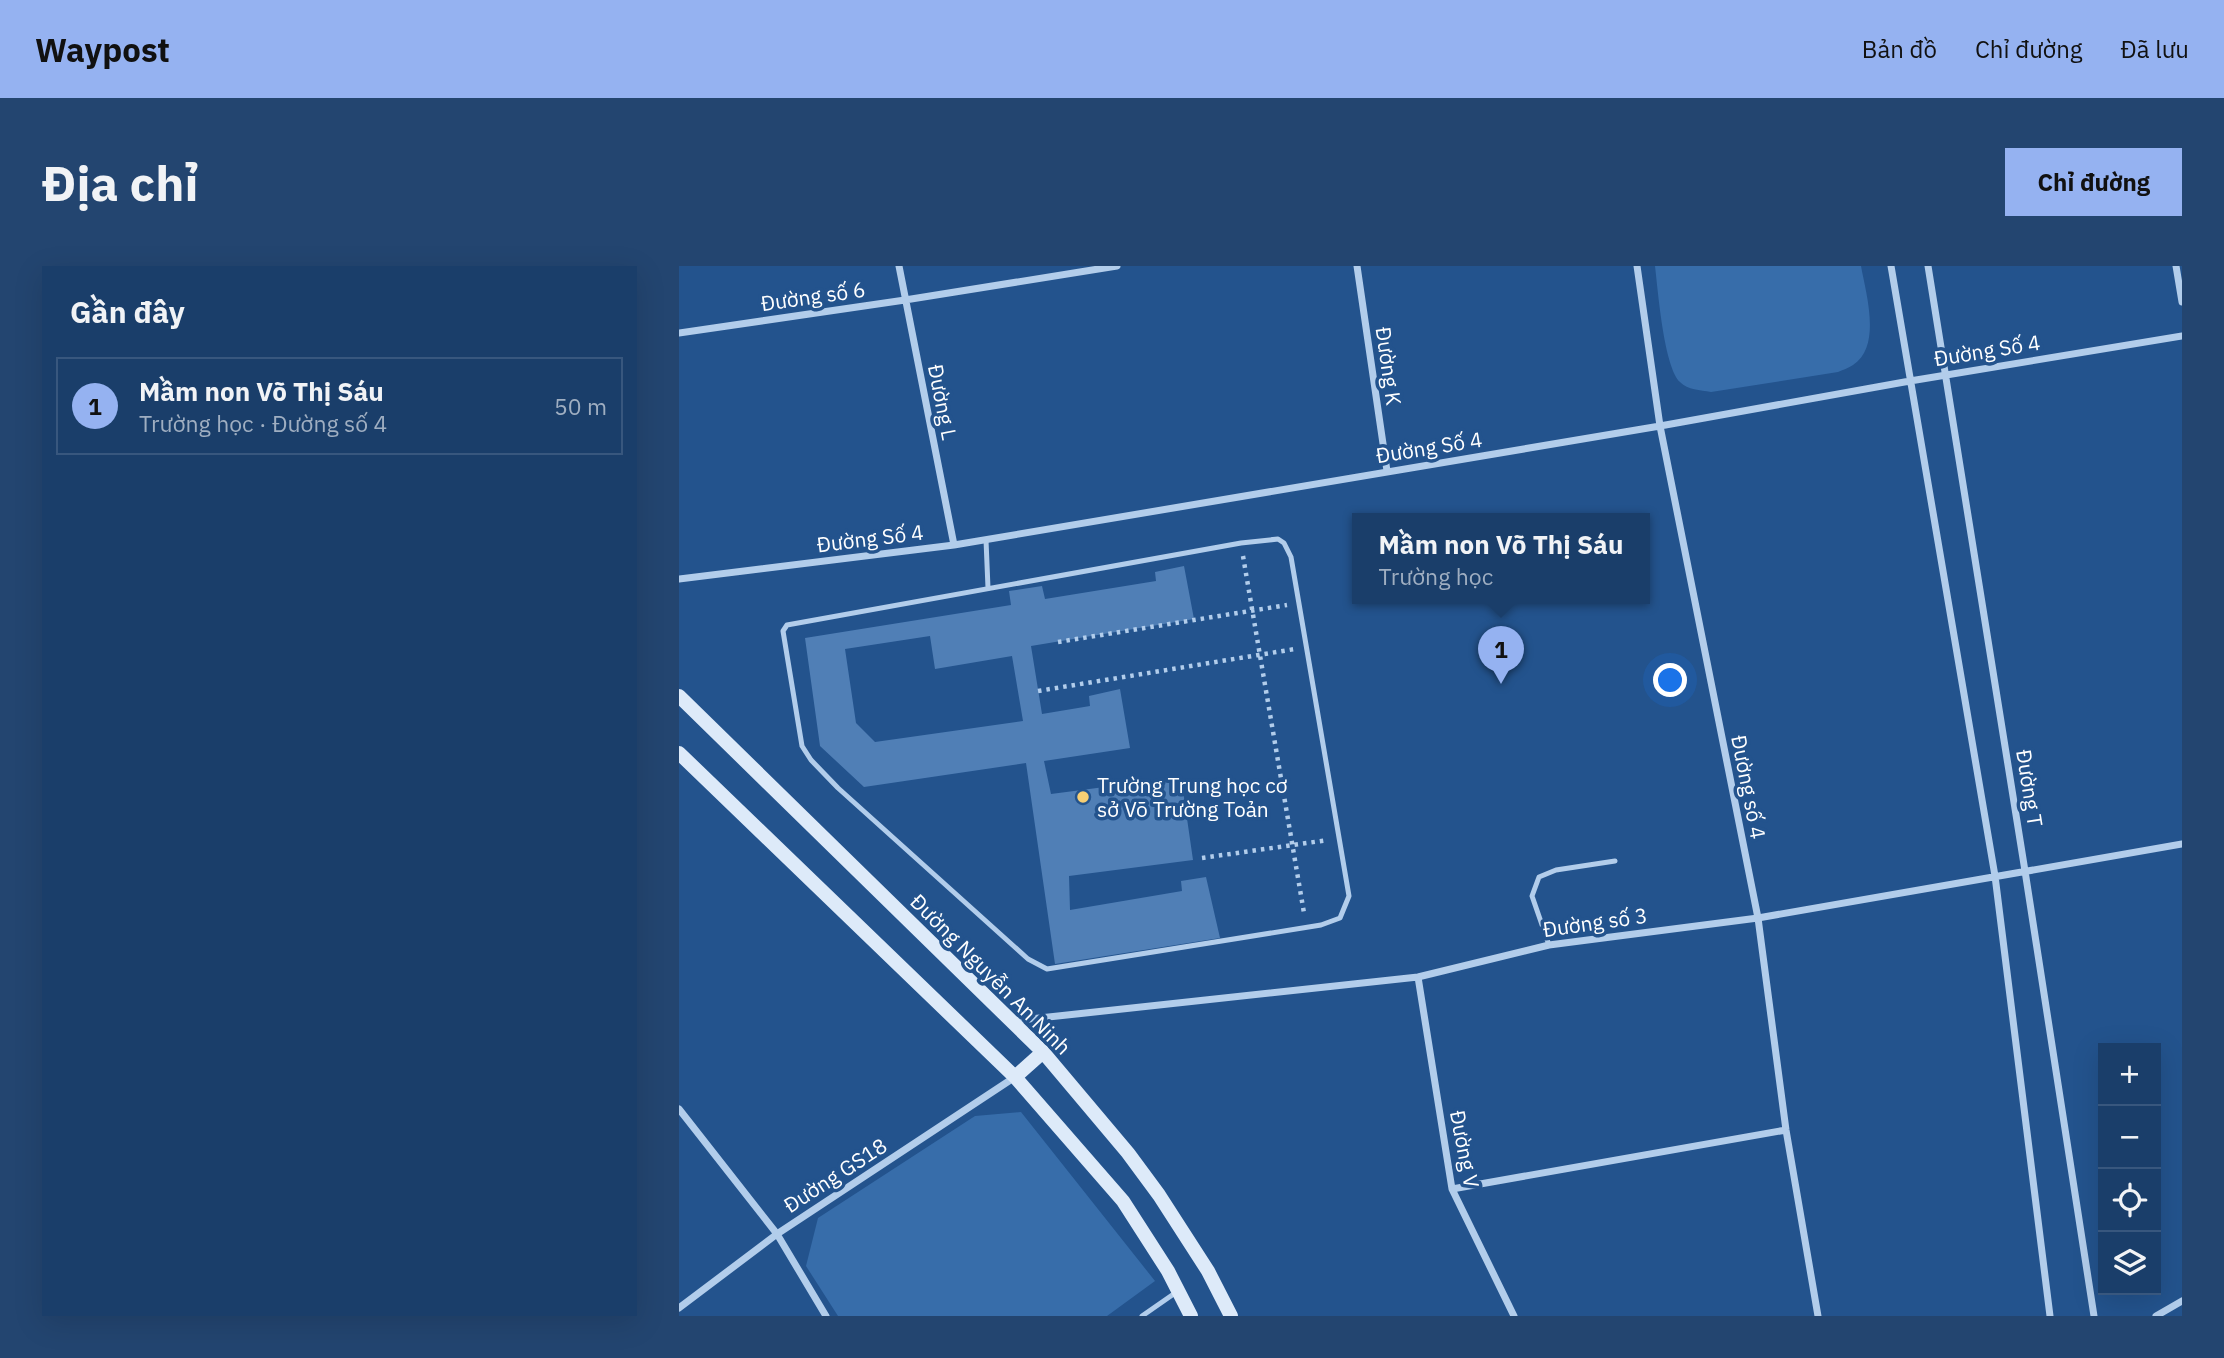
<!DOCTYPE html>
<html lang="vi">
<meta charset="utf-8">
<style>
body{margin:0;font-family:"IBM Plex Sans",sans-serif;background:#234570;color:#f1f3f6}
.controls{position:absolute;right:21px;bottom:21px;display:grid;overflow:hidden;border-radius:0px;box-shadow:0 7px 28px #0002}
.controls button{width:63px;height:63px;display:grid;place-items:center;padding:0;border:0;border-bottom:2px solid #38577e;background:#1a3e6a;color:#f1f3f6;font:35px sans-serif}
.you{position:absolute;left:992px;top:415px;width:24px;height:24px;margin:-18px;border:5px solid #fff;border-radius:50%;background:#1a73e8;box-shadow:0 0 0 10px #1a73e833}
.badge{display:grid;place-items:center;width:46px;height:46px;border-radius:50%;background:#95b2f1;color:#111;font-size:23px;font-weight:700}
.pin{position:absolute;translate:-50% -58px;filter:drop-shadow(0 2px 4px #0008)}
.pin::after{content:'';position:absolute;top:37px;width:24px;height:21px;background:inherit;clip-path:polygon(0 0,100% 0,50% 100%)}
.popup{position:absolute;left:673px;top:247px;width:298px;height:91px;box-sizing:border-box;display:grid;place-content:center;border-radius:0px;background:#1a3e6a;filter:drop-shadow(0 2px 5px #0005);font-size:23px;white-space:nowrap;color:#9faec1}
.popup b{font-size:26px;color:#f1f3f6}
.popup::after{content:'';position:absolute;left:50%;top:100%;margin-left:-14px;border:14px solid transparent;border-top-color:#1a3e6a}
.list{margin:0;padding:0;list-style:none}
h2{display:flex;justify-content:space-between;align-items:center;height:91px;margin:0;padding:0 28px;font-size:30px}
h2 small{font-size:23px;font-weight:400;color:#9faec1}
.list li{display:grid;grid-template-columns:46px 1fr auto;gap:21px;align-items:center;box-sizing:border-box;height:98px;margin:0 14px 14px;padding:0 14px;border:2px solid #38577e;border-radius:0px}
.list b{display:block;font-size:26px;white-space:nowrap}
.list p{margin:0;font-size:23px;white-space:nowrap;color:#9faec1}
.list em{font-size:23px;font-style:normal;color:#9faec1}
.icon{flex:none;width:38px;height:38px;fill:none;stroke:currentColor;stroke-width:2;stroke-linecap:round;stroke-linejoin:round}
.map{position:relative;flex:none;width:1503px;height:1050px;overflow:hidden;border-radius:0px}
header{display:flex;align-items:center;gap:42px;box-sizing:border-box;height:98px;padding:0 35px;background:#95b2f1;color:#111}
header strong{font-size:33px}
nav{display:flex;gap:38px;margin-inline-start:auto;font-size:24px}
.intro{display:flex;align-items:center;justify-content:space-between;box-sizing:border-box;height:168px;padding:0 42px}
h1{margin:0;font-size:49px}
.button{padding:18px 32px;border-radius:0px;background:#95b2f1;color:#111;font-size:24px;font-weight:700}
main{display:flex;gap:42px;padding:0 42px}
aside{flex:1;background:#1a3e6a;border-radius:0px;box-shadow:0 7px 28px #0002}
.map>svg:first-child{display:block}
.green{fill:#376daa}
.building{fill:#507fb6;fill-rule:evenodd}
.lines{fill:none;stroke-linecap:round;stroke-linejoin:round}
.path{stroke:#b2cdeb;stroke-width:4.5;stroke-dasharray:3.5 5;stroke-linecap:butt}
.lane{stroke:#b2cdeb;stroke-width:5}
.street{stroke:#b2cdeb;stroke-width:7}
.secondary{stroke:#ddeaf9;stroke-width:14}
.poi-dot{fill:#f7cf74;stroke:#23538d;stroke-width:2.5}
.labels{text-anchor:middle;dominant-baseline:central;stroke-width:7;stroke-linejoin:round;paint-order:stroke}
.street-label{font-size:21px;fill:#fff;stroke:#23538d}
.poi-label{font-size:21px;fill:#fff;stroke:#23538d;text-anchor:start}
</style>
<header>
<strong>Waypost</strong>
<nav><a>Bản đồ</a><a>Chỉ đường</a><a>Đã lưu</a></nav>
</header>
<div class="intro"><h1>Địa chỉ</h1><a class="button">Chỉ đường</a></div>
<main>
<aside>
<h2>Gần đây<small></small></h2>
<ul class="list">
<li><span class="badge">1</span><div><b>Mầm non Võ Thị Sáu</b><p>Trường học · Đường số 4</p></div><em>50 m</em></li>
</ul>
</aside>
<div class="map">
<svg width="1503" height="1050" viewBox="0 0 1503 1050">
<rect width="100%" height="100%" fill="#23538d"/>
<path class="green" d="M976,0h206c5,28 21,80 -8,99 -4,3 -11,5 -15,7l-127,20c-11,-2 -23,-2 -31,-10 -16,-15 -22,-91 -25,-116z
M342,846l134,169 -48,35h-269l-32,-50 12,-48 157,-102z"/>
<path class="building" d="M505,300l10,53 -163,27 11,68 48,-8 -1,-10 31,-7 10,59 -86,13 7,33 130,-17 12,83 -124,16 1,34 112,-19 -1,-10 25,-4 14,61 -165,26 -29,-201 -162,24 -44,-41 -15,-108 206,-33 -2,-14 33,-5 3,13 111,-18 -1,-9zM251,370l5,33 77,-13 11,65 -148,21 -19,-19 -11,-74z"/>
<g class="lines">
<path class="path" d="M564,290l61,357
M379,376l229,-37
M359,425l257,-42
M523,592l126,-18"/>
<path class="lane" d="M599,273l6,4 7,14 58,339 -9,22 -19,7 -274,44 -19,-10 -190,-171 -27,-28 -9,-14 -19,-115 4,-6 454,-82z
M307,274l2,48
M870,679l-17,-49 7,-19 17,-7 59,-9
M463,1050l36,-25"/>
<path class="street" d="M220,0l55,279
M678,0l30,205
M958,0l23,160 98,492 28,212 32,186
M1212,0l104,610 55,440
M1249,0l97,605 69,445
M1497,0l6,36
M0,67l226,-33 212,-34
M0,313l275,-34 706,-119 250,-45 272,-45
M739,711l34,212 62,127
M333,755l406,-44 131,-32 209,-27 424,-74
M0,843l98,125 49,82
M773,923l334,-59
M0,1042l98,-74 238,-157
M1477,1050l26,-15"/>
<path class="secondary" d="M0,430l364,356 85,101 31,42 49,76 23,45
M0,487l336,324 108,124 45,70 23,45
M336,811l28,-25"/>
</g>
<circle class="poi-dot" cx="404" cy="531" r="7"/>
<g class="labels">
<g class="street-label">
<text transform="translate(134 30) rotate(-8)">Đường số 6</text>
<text transform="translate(1308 84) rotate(-9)">Đường Số 4</text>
<text transform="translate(710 100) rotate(82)">Đường K</text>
<text transform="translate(264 136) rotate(79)">Đường L</text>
<text transform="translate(750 181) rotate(-9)">Đường Số 4</text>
<text transform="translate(191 272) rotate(-7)">Đường Số 4</text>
<text transform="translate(1070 521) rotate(79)">Đường số 4</text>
<text transform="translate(1351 522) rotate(81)">Đường T</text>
<text transform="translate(916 656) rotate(-8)">Đường số 3</text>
<text transform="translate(312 708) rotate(45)">Đường Nguyễn An Ninh</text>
<text transform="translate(786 883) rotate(79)">Đường V</text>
<text transform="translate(156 909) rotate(-33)">Đường GS18</text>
</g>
<g class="poi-label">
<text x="418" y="519">Trường Trung học cơ<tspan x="418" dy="24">sở Võ Trường Toản</tspan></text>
</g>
</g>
</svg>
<div class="controls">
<button>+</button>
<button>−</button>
<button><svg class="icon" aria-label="locate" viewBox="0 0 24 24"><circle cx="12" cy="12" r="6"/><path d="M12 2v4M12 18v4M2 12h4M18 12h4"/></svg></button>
<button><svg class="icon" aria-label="layers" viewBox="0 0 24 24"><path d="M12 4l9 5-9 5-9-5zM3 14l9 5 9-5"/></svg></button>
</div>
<div class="you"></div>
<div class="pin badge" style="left:822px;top:418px">1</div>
<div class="popup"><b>Mầm non Võ Thị Sáu</b>Trường học</div>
</div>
</main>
